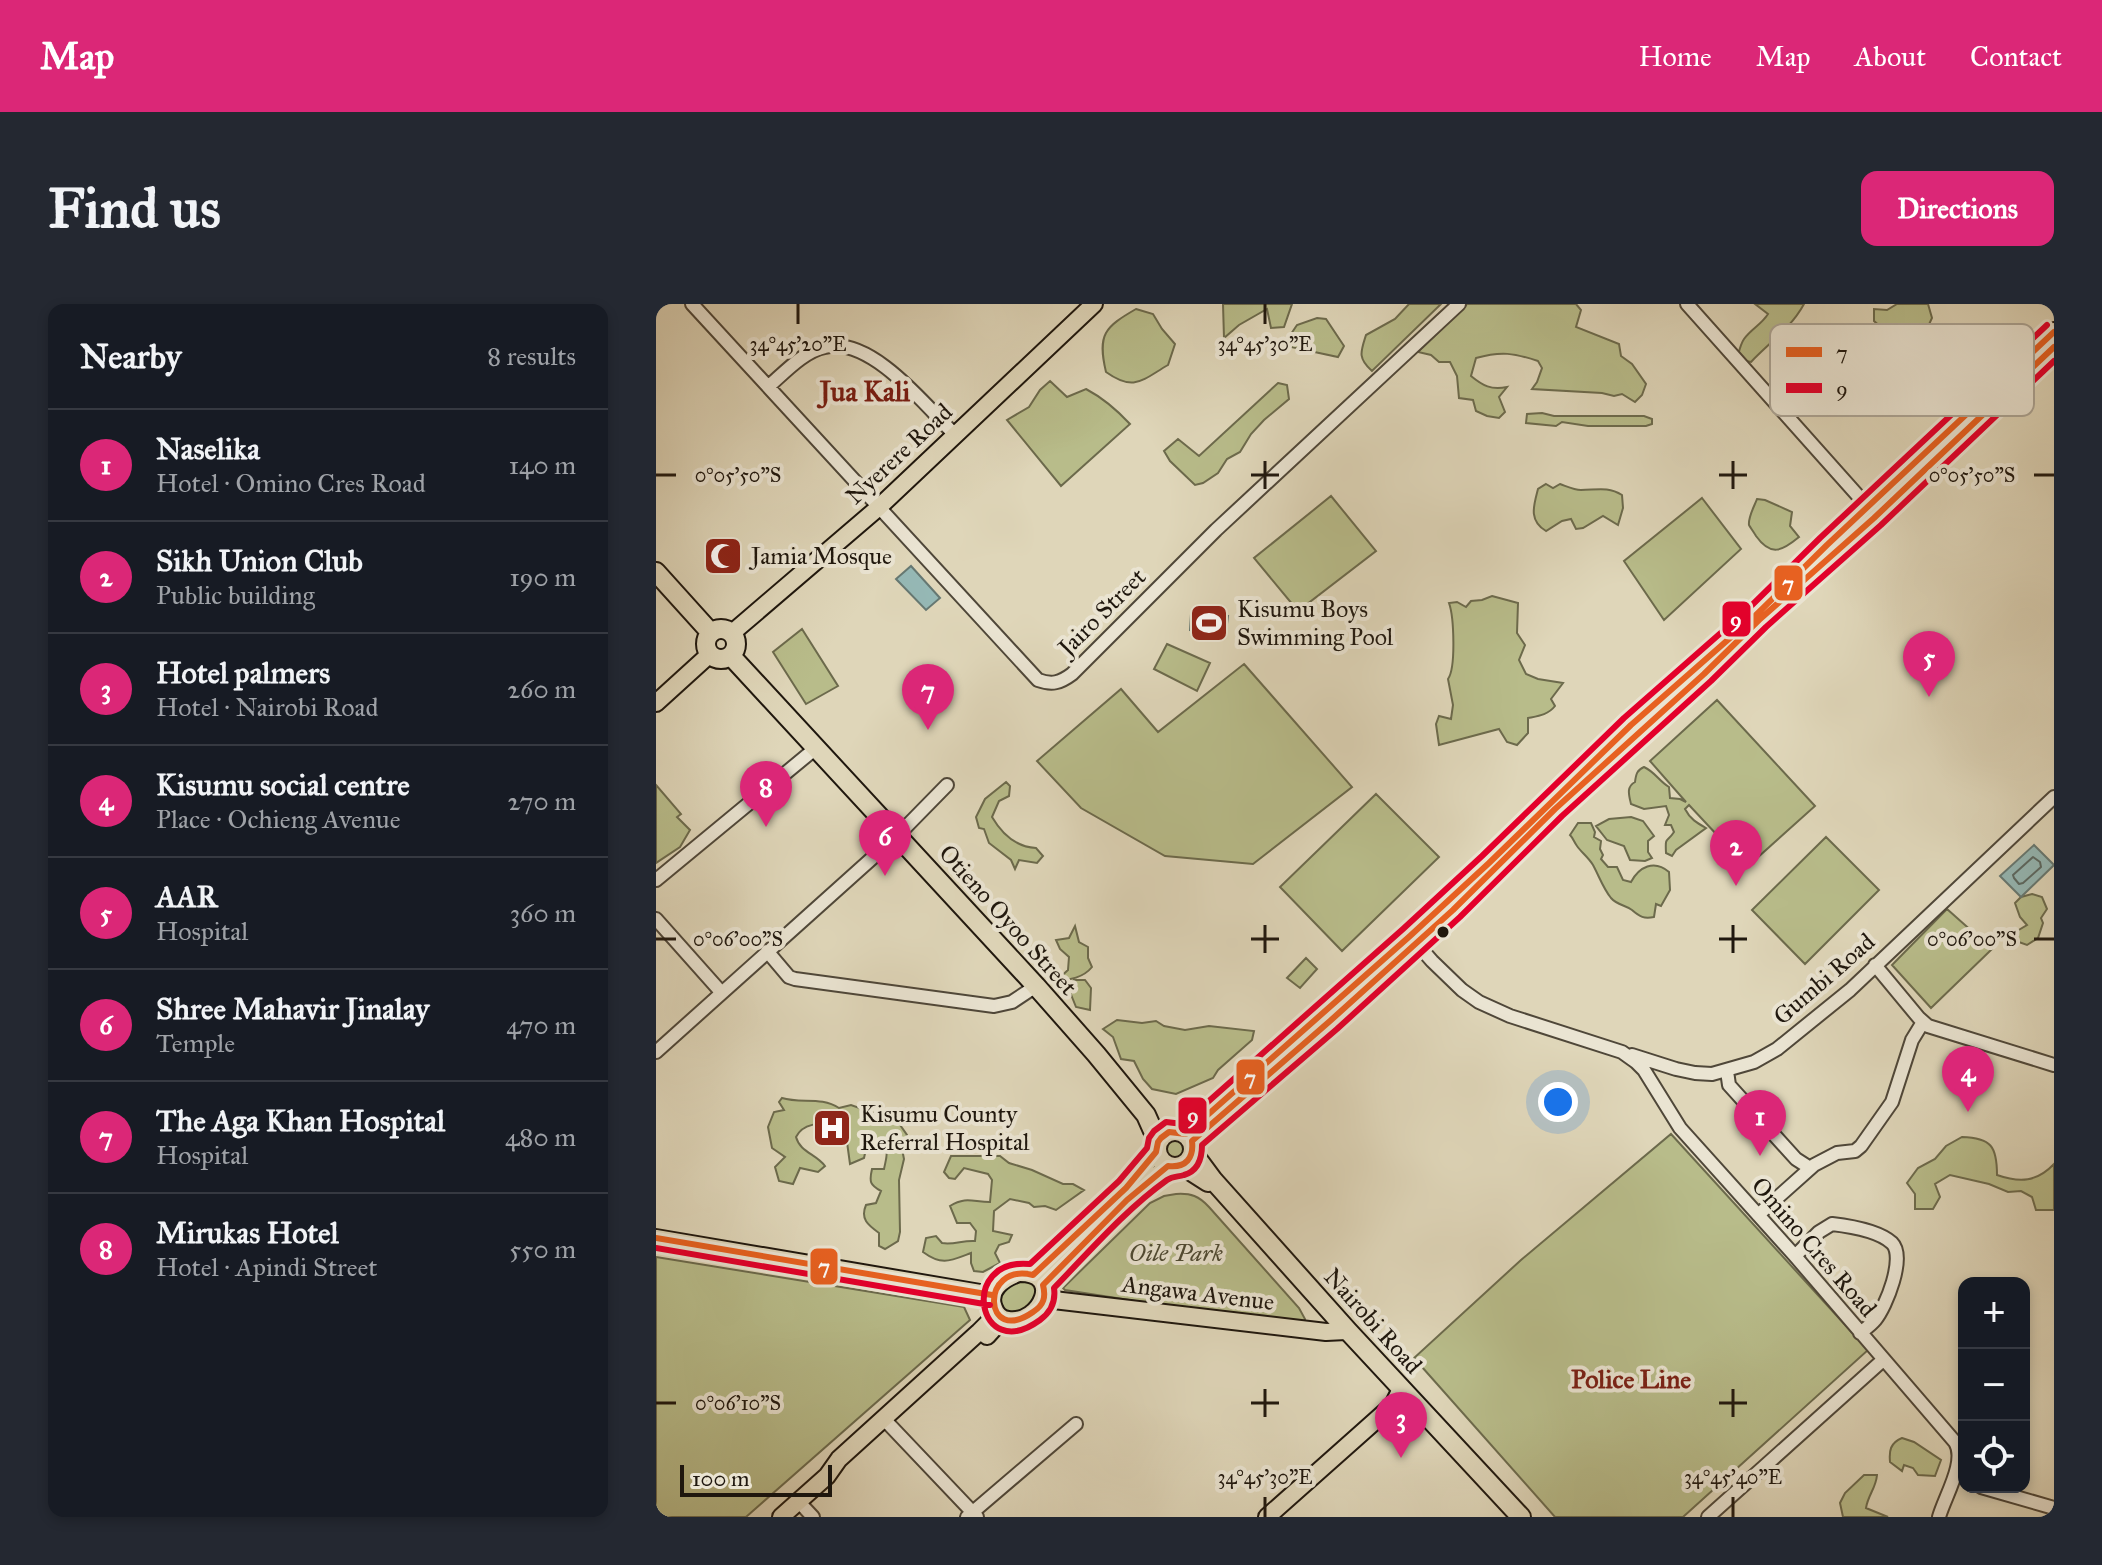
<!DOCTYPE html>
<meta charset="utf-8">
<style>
body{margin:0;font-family:"IM FELL Great Primer",serif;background:#242831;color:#f1f3f6}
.controls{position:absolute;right:24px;bottom:24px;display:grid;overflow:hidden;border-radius:16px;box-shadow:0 4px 12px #0003}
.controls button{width:72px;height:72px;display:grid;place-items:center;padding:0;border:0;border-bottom:2px solid #363941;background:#171b24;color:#f1f3f6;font:40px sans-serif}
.scale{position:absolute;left:24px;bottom:20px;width:152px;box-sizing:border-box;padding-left:8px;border:4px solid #1f170e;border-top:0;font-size:22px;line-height:28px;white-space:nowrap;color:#1f170e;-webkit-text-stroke:6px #eae4d2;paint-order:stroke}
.you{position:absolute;left:902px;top:798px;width:28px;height:28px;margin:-20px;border:6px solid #fff;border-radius:50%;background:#1a73e8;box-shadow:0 0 0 12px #1a73e833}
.badge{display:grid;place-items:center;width:52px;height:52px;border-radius:50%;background:#db2777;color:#fff;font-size:26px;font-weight:700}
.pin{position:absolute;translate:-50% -66px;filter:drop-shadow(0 2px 4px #0008)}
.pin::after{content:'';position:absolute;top:42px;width:28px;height:24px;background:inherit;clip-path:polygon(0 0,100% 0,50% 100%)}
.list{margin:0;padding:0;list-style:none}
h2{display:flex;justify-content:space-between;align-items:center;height:104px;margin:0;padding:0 32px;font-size:34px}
h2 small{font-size:26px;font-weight:400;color:#9ea1a6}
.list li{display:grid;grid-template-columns:52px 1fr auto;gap:24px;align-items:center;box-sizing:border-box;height:112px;padding:0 32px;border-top:2px solid #363941}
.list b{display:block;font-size:30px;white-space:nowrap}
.list p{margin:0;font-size:26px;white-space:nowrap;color:#9ea1a6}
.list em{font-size:26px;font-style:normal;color:#9ea1a6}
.icon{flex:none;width:44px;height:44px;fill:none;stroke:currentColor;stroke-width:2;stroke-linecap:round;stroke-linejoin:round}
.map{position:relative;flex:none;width:1398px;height:1213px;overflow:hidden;border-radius:16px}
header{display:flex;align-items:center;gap:48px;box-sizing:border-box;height:112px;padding:0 40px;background:#db2777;color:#fff}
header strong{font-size:38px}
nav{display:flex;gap:44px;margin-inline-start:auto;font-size:28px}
.intro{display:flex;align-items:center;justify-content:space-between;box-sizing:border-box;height:192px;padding:0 48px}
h1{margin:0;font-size:56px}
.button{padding:20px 36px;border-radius:16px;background:#db2777;color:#fff;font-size:28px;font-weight:700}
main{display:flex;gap:48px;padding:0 48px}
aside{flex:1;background:#171b24;border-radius:16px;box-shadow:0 4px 12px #0003}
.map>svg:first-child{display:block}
.green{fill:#b8bc8a;stroke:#6c6a4c;stroke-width:2}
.water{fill:#95b8b5;stroke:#667872;stroke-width:2}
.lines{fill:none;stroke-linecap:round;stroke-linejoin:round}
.shore{stroke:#5a6862;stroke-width:2}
.minor-casing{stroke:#4f4739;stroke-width:16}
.major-casing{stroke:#1f170e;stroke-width:20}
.highway-casing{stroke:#1f170e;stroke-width:22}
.minor{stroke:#eae4d2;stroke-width:12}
.major{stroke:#dfd6b9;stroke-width:16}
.highway{stroke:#dfd6b9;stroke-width:18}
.bus-1-casing{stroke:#eae4d2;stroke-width:12}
.bus-2-casing{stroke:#eae4d2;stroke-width:12}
.bus-1{stroke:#e76121;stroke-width:6}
.bus-2{stroke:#e4002b;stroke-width:6}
.ticks{fill:none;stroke:#1f170e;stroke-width:3}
.bus-dot{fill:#1f170e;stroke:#eae4d2;stroke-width:3}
.labels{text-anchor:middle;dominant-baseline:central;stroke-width:8;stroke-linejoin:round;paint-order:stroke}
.street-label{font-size:24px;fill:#1f170e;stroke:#eae4d2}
.poi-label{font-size:24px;fill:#1f170e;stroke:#eae4d2;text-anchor:start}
.park-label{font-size:24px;font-style:italic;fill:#4d4933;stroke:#eae4d2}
.neighbourhood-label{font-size:26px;font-weight:bold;fill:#7a1f14;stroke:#eae4d2}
.quarter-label{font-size:28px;font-weight:bold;fill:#7a1f14;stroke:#eae4d2}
.key{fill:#eae4d2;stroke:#ada697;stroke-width:2}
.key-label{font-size:22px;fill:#1f170e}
.ticks-label{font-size:20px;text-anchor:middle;fill:#1f170e;stroke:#eae4d2;stroke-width:8;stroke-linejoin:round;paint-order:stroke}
.line-badge{stroke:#eae4d2;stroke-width:3}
.badge-label{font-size:22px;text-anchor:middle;font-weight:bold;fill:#fff}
</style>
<header>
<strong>Map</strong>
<nav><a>Home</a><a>Map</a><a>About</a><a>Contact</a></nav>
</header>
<div class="intro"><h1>Find us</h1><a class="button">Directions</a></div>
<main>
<aside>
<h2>Nearby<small>8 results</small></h2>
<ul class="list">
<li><span class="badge">1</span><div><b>Naselika</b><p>Hotel · Omino Cres Road</p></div><em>140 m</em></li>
<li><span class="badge">2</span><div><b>Sikh Union Club</b><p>Public building</p></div><em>190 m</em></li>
<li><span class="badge">3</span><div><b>Hotel palmers</b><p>Hotel · Nairobi Road</p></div><em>260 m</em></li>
<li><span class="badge">4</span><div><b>Kisumu social centre</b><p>Place · Ochieng Avenue</p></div><em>270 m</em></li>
<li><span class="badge">5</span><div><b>AAR</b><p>Hospital</p></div><em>360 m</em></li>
<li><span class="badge">6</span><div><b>Shree Mahavir Jinalay</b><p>Temple</p></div><em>470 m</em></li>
<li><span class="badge">7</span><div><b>The Aga Khan Hospital</b><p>Hospital</p></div><em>480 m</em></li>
<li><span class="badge">8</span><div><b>Mirukas Hotel</b><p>Hotel · Apindi Street</p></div><em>550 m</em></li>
</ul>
</aside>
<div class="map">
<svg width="1398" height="1213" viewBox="0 0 1398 1213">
<rect width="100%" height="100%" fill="#dfd6b9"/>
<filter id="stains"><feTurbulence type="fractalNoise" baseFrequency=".0025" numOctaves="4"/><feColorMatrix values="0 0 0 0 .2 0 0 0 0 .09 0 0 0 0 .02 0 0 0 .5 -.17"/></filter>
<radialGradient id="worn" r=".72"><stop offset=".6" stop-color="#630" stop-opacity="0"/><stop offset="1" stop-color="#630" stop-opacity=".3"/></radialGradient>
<path class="green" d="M567,0h69l-8,23 -13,1 -4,-19 -28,16 -15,13z
M753,0h32l-69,67c-15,-13 -11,-20 -6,-36l29,-16z
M811,0h109l5,6 -5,17 43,17 2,12 11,8 14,20 -4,11 -7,7 -13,-8 -8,2 -12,-3 -70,-4 5,-7 5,-14 -4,-7c-24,-8 -37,-10 -62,-3l-5,18c12,10 20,14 36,11l-8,10 6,15 -6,6 -12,-2 -11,-5 -3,-11 -14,-2 -2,-22 -7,-14h-11l-8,-7 -13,-3z
M1099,0h49c-13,24 -34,38 -53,58l-14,-3c2,-7 3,-14 7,-20 7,-10 17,-14 24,-25z
M1241,0h31l4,14 -6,13c-18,1 -39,4 -52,-10v-12l13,1z
M480,5l17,5 9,15 13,15 -7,21c-26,15 -34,27 -62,7 -9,-38 -1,-45 30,-63z
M661,14l9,1 18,27 -6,11 -47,-10 -2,-10 8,-12z
M394,77l17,16 19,-8c17,9 30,20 44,35l-69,62 -54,-66 22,-13 11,-17z
M622,79l9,2 2,14 -25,21 -13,14 -11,18 -13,7 -9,14 -15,10 -8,2 -25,-24 -6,-10 14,-12 21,17z
M886,109l12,3h90l8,3v5l-6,2h-58l-26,-4 -6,4 -30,-3 1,-9z
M890,180l7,4 7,-4c6,2 14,6 21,6 15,0 27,-4 41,5l1,13 -5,17 -15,-9 -20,12 -7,1 -5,-10 -9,2 -16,10c-18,-11 -12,-26 -8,-42z
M675,192l45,55 -78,60 -44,-53z
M1046,194l39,51 -77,71 -40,-59z
M1101,195l8,1 27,12 -2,14 9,11c-17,14 -28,20 -43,-1 -1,-2 -6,-9 -7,-11 -1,-8 5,-18 8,-26z
M836,292l26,7 -1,30 8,12 -6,15 7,14 12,5 25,4 -12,16 4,7c-7,9 -17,10 -27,12v15l-11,12 -10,-3 -8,-13 -60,16 -3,-21 3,-8 12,3 2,-14 -5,-26c8,-11 6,-62 1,-76l8,-1 9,5 5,-6 11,-1z
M146,325l36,57 -32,18 -33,-52z
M511,340l43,19 -13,28 -43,-22z
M588,360l108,123 -99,77 -88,-8 -84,-48 -44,-47 84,-72 37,43z
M1061,396l98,106 -68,61 -58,-62 -4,4c5,10 12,14 21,19l-30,22 -4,6 -6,-3c-1,-18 1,-10 8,-21l-3,-7h-6l4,-10 -3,-9 -22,3 -13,-5c-2,-9 -5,-17 4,-22 1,-8 2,-12 9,-15 11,5 15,14 25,20l1,11 10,1 6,3 -36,-41z
M350,478l4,4 -1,10 -10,5 -7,16c10,17 24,30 44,31l7,8 -6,7 -18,-3 -4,9 -4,-9 -22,-17 -5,-14 -5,-1 -3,-11 9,-18z
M0,481l25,29 -4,3 13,13 -10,17 -24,16z
M720,490l63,63 -97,94 -62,-64z
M975,513l12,4 11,15 -6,5v11l4,6 -7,3 -15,-1 -6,-14 -17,-6 -11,-14 13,-7z
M922,519h13l4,9 -1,5 7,4 -1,8 3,6 -2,4 7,8h9l6,13 8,2c8,-15 23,-23 38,-10l1,18 -9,16 -5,-2 -2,13c-10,2 -14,0 -22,-7 -7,-5 -15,-5 -21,-12 -8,-10 -12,-22 -18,-33 -5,-8 -12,-13 -16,-19 -3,-4 -4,-8 -7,-11z
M1170,533l53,53 -74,74 -53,-54z
M1376,590l10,3 5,12 -6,9 2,5 -5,15 -11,7 -11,-4 1,-10 10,-6 -7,-8 -5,-14 6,-6z
M1291,605l45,40 -61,59 -39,-43z
M419,622l4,16 9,5v11l4,9c-8,10 -23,14 -35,13l11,-10 1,-13 -9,-8 -4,-9 13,-2z
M650,654l11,11 -17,19 -13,-10z
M418,676h11l6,8 -1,22 -14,-3 -8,-20z
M461,716l25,3 14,-2 8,5 21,4 24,-4 45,5 -2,9 -34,30 -5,8 -37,16 -24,-5 -9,-10 -9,-18 -13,-2 -8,-22 -10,-8z
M126,794c19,6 39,-2 57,10l12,-3 37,13 10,4 9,13 -5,14 2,10 -5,21 1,52 -2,9 -13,8 -6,-3v-13c-11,-8 -19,-14 -13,-28l10,-2 5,-12c-11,-6 -12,-9 -9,-22h12c3,-15 8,-25 -12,-27l-6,7 -2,9 -14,6 -3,-22 -7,-1c-3,-3 -5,-8 -8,-11 -11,-11 -30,-5 -36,7 4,15 20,17 29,29l-7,6 -18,-4 -7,16 -14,-3 -4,-14 10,-10 -13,-9 -4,-21 6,-15 10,-2 -5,-8z
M513,829c12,1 18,3 22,15l-6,15c-21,1 -28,3 -25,-22z
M1015,830l197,216 -185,167h-128l-141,-159 107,-98z
M1306,833c29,1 35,9 35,38 23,8 40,7 57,-11v46h-18l-4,-13 -11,-6 -13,1 -19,-8 -39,-9 -15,9 5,13 -7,12h-18v-15l-8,-11 11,-15 17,-9 11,-13z
M295,852h49l9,7 23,7 31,14h10l11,6 -28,20 -11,-4 -11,1 -5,-4 -19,-4 -16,12 -1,20 19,4 -3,7 -10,3 -4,8 5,10 -17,9 -9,-1 -3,-8v-10c-21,8 -29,13 -48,-1l3,-14 10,-2 6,7c12,2 21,-3 33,-2l1,-10 -6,-8h-13l-7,-17c16,-10 23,-4 40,-4l2,-22 -4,-6 -24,-6 -9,11 -6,-1 -5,-6z
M520,890c15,-1 23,2 33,13l90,101 6,11 -3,8 -237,-37 -2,-2 87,-85 14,-7z
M0,953l308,50 6,13 -224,197h-90z
M365,972l16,7 -2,22 -31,12 -7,-21z
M1246,1134l12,4 27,18 -6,16 -17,-1 -5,-7 -9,-3 -2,6 -12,-9c-1,-11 0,-19 12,-24z
M1208,1171h13c-1,13 -9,20 -11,33l22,9h-45l-3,-14 5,-10z"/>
<path class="water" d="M255,262l29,32 -14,12 -30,-31z
M535,310l37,2 -2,16 -36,-2z
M1378,541l20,20 -33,32 -21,-21z"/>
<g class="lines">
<path class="shore" d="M1377,553l7,5 1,5 -18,16 -4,1 -5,-6 -1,-3z"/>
<g class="minor-casing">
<path id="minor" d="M36,0l346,376c14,5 22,3 34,-6l144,-144 243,-226
M1031,0l181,203
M113,82c16,-14 35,-35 56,-39 46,-11 101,59 130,88
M0,576l160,-132
M0,615l65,73
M754,632l22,25 30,29 17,12 31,14 112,36 14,10 8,8 36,58 115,128 160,186c12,19 -10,54 -16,75
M111,647l22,26 6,2 199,27 18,-4 24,-16
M1219,661l44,53 9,8 126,39
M0,748l242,-217 49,-50
M976,751l44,14 19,4 17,1 42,-12 23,-13 73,-59 204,-193
M1071,767l2,14 67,74 14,9
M1102,911l56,-50 23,-12 18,-2 6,-5 31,-44 20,-62 11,-18
M1139,952l24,-24 13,-8c17,2 47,7 60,19 14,14 -6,64 -17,77 -4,5 -10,9 -15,13
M227,1114l94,99
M1325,1183l73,21
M142,1197l15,16
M311,1213l109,-93
M1052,1213l175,-157"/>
</g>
<g class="major-casing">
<path id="major" d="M76,329l146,-125 216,-204
M0,399l54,-49
M0,934l336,57
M363,969c45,-1 22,52 -11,47 -7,-1 -12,-6 -14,-12 -8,-18 10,-30 25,-35z
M377,971l93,-87 30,-36
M387,981l84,-85 41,-34
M389,995l281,33 20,-1
M331,1032l9,-10 12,-6
M125,1213l46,-41 12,-17 140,-127 11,-11 5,-9
M611,1213l126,-112 7,-14"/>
</g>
<g class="highway-casing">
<path id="highway" d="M0,268l55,61
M50 340a15 15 0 1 1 30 0a15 15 0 1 1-30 0Z
M75,352l305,330 60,68 50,61 12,27
M501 845a18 18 0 1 1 36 0a18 18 0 1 1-36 0Z
M530,830l224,-198 79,-73 142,-138 124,-109 72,-71 227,-213
M537,849l20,27 135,151 173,186
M527,862l25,16"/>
</g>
<use href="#minor" class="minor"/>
<use href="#major" class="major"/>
<use href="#highway" class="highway"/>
<g class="bus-1-casing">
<path id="bus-1" d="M1398,28l-227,213 -72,71 -124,109 -142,138 -79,73 -224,198 -17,-2 -8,6 -3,4 -2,10 -30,36 -93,87c-54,-13 -50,72 0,37 11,-7 13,-15 10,-27l84,-85 41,-34c18,2 26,-8 24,-25l138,-120 123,-111 102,-101 149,-135 55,-54 115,-102 180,-171
M0,934l336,57"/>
</g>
<g class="bus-2-casing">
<path id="bus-2" d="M1391,21l-227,213 -72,71 -124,109 -142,138 -79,73 -220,195 -17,-2 -12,9 -5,7 -2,10 -28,33 -89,83c-72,-7 -53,102 10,56 11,-8 16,-18 14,-32 36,-37 71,-78 113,-108 6,-4 11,-3 17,-5 14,-4 18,-17 18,-30l135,-116 123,-112 102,-101 149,-135 55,-54 115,-102 173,-164
M0,944l334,57"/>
</g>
<use href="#bus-1" class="bus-1"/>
<use href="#bus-2" class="bus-2"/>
</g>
<path class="ticks" d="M142,0v20M609,0v20M609,157v28M1077,157v28M0,171h20M595,171h28M1063,171h28M1378,171h20M609,621v28M1077,621v28M0,635h20M595,635h28M1063,635h28M1378,635h20M609,1085v28M1077,1085v28M0,1099h20M595,1099h28M1063,1099h28M609,1193v20M1077,1193v20"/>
<defs>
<g id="mosque-square" transform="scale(2)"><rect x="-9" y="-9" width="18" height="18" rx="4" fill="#8f2418" stroke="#eae4d2"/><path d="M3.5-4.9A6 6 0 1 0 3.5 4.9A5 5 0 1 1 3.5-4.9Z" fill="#fff"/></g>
<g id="stadium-square" transform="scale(2)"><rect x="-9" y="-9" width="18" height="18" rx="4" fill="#8f2418" stroke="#eae4d2"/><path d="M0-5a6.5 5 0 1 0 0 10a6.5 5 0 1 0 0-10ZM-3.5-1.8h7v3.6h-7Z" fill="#fff"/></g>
<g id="hospital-square" transform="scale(2)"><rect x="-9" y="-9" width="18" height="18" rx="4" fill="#8f2418" stroke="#eae4d2"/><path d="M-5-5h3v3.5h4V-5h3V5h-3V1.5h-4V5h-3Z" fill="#fff"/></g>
</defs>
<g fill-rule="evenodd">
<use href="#mosque-square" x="67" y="252"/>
<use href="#stadium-square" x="553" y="319"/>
<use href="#hospital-square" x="176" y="824"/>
</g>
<circle class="bus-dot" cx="787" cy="628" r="7"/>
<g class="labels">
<g class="street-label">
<text transform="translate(243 150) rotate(-43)">Nyerere Road</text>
<text transform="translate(446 308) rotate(-45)">Jairo Street</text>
<text transform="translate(352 616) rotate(48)">Otieno Oyoo Street</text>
<text transform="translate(1168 675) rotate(-41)">Gumbi Road</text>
<text transform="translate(1158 943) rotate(49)">Omino Cres Road</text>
<text transform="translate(542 989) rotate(7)">Angawa Avenue</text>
<text transform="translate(717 1017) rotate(48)">Nairobi Road</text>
</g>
<g class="poi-label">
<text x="95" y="252">Jamia Mosque</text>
<text x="581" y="305">Kisumu Boys<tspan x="581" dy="28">Swimming Pool</tspan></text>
<text x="204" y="810">Kisumu County<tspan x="204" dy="28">Referral Hospital</tspan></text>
</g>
<g class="park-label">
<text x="520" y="949">Oile Park</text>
</g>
<g class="neighbourhood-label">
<text x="975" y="1075">Police Line</text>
</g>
<g class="quarter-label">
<text x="209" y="87">Jua Kali</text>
</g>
</g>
<rect x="1114" y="20" width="264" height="92" rx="12" class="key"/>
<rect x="1130" y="43" width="36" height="10" fill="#e76121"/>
<rect x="1130" y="79" width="36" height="10" fill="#e4002b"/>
<g class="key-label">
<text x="1180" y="56">7</text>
<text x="1180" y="92">9</text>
</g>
<g class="ticks-label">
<text x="142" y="47">34°45'20"E</text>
<text x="609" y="47">34°45'30"E</text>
<text x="82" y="178">0°05'50"S</text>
<text x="1316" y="178">0°05'50"S</text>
<text x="82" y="642">0°06'00"S</text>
<text x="1316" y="642">0°06'00"S</text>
<text x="82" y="1106">0°06'10"S</text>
<text x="609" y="1180">34°45'30"E</text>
<text x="1077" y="1180">34°45'40"E</text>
</g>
<g class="line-badge">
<rect x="1117" y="260" width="31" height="38" rx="8" fill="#e76121"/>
<rect x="1065" y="296" width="31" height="38" rx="8" fill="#e4002b"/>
<rect x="579" y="754" width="31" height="38" rx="8" fill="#e76121"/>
<rect x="521" y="792" width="31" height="39" rx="8" fill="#e4002b"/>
<rect x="153" y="943" width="30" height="39" rx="8" fill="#e76121"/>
</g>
<g class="badge-label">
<text x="1132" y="287">7</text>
<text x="1080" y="323">9</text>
<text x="594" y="781">7</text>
<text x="537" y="819">9</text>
<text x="168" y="970">7</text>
</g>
<rect width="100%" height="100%" filter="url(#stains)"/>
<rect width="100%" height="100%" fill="url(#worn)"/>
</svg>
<div class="controls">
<button>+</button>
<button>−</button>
<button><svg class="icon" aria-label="locate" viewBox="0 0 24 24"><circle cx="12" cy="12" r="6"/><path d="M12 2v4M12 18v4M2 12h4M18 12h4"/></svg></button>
</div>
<div class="scale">100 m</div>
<div class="you"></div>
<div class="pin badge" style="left:1104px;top:852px">1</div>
<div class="pin badge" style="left:1080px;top:582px">2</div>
<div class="pin badge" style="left:745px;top:1154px">3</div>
<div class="pin badge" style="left:1312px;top:808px">4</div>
<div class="pin badge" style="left:1273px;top:393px">5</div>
<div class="pin badge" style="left:229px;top:572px">6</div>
<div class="pin badge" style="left:272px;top:426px">7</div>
<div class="pin badge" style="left:110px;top:523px">8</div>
</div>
</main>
